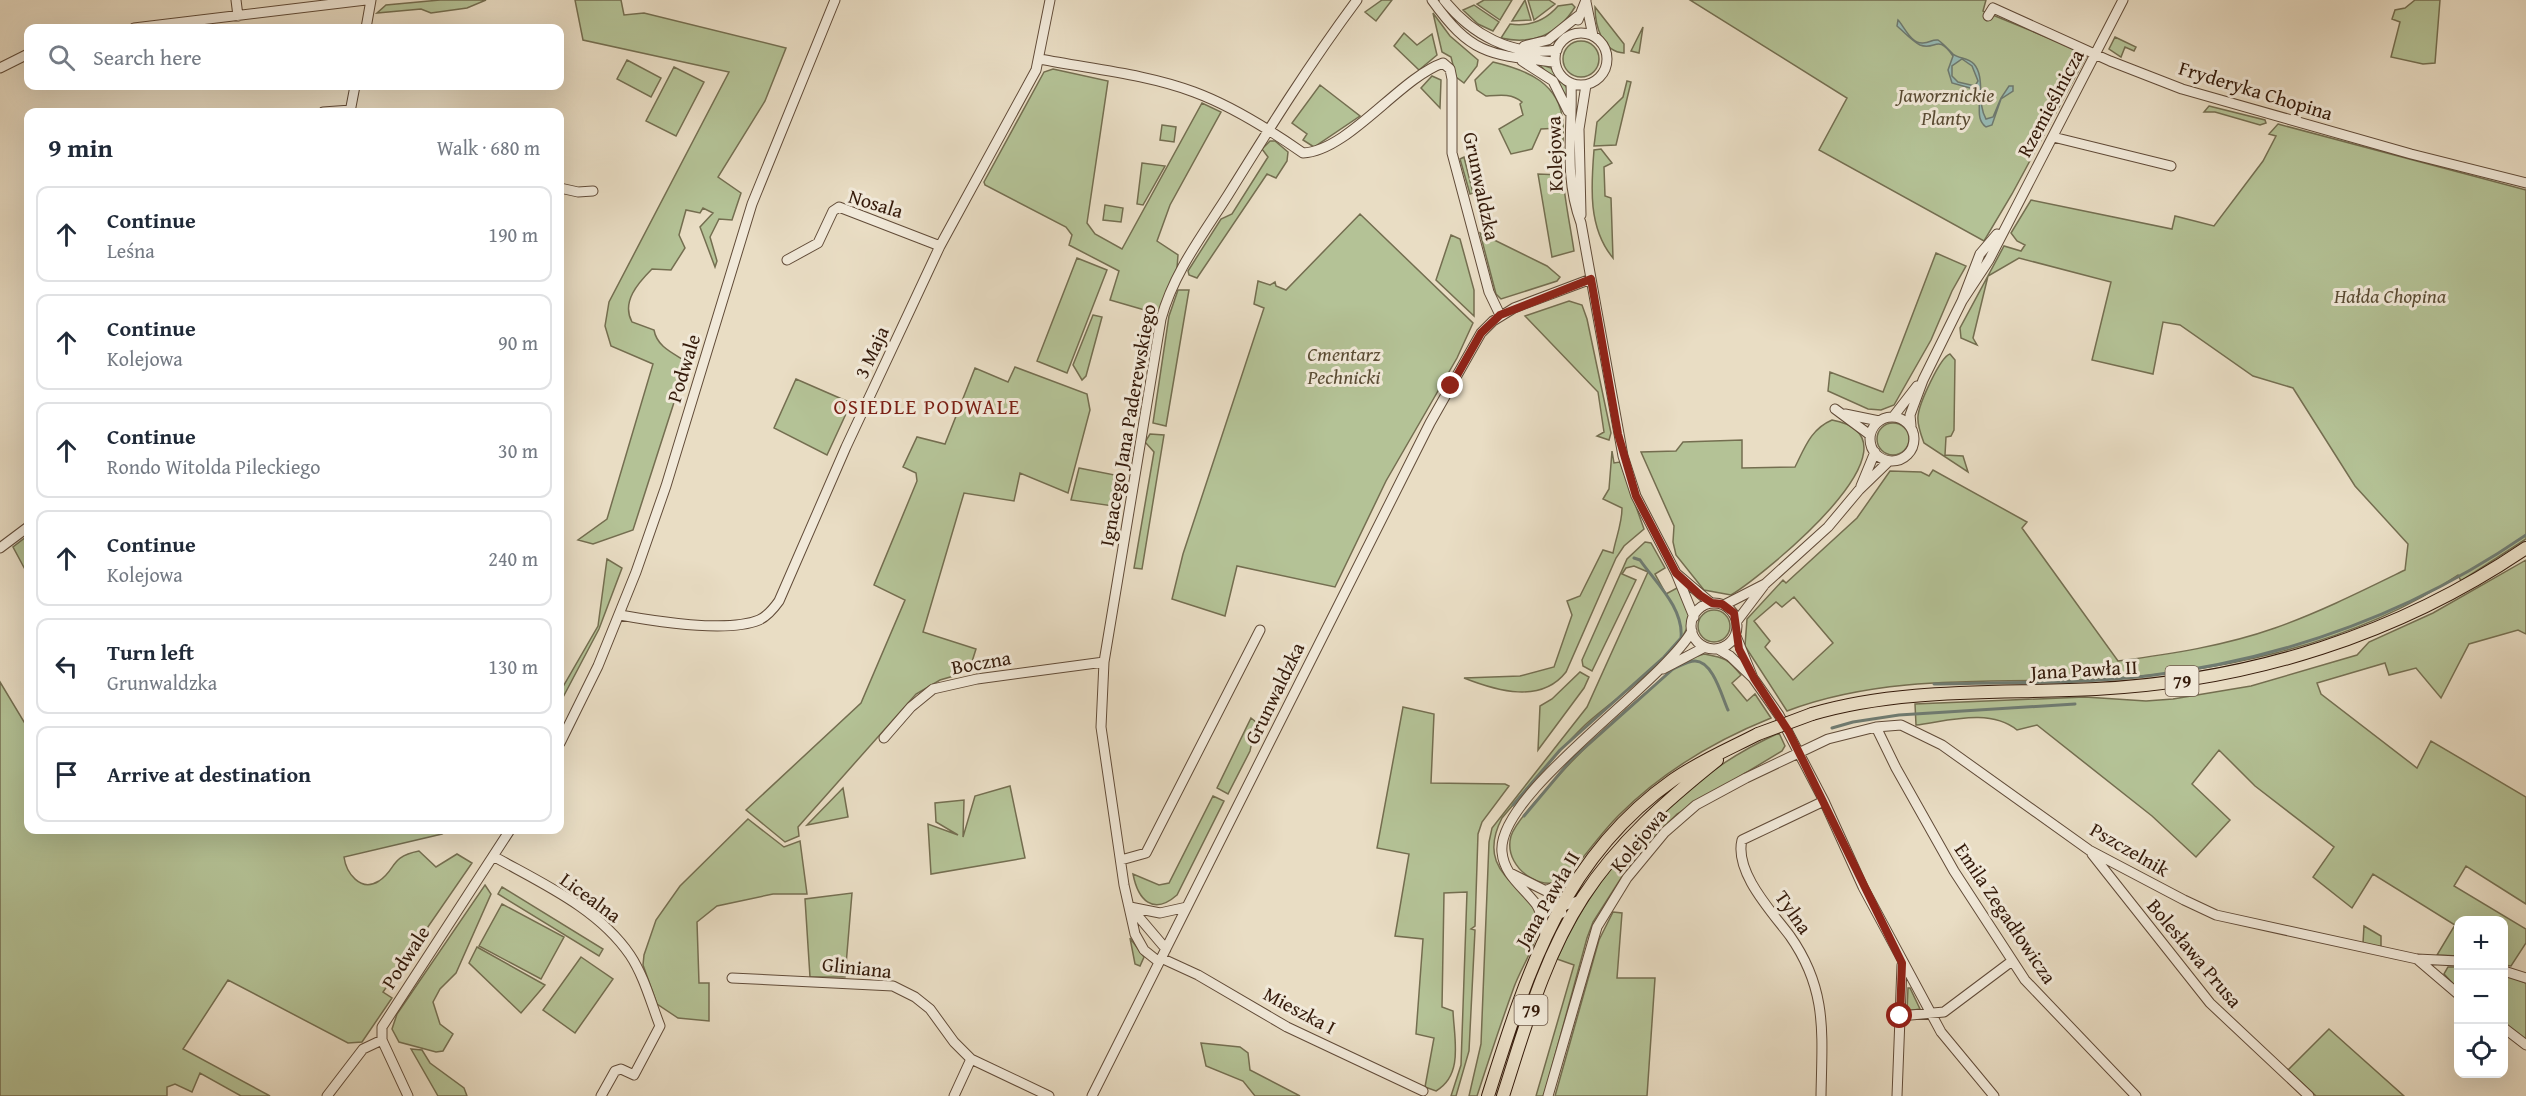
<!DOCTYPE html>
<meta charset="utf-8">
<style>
body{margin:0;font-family:"Gentium Book Plus",serif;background:#f6f6f7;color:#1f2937}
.controls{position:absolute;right:18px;bottom:18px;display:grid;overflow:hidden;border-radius:12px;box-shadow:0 6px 24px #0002}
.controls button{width:54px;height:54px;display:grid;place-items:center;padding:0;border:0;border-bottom:2px solid #e0e1e3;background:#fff;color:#1f2937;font:30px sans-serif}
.stop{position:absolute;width:18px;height:18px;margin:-14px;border:4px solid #8f2418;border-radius:50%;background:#fff}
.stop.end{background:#8f2418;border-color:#fff;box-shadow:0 2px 6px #0008}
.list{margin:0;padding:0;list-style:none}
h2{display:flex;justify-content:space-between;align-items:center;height:78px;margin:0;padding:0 24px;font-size:26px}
h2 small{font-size:20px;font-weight:400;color:#747a83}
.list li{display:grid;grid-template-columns:39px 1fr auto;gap:18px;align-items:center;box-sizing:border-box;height:96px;margin:0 12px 12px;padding:0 12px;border:2px solid #e0e1e3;border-radius:12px}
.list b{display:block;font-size:22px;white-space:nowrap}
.list p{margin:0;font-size:20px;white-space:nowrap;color:#747a83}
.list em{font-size:20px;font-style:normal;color:#747a83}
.icon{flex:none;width:33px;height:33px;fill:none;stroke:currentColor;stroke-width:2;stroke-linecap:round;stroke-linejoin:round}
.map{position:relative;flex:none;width:2526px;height:1096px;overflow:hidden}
.search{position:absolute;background:#fff;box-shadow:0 6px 24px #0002;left:24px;top:24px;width:540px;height:66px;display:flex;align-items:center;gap:15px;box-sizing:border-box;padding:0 21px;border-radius:12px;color:#747a83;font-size:22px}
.panel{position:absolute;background:#fff;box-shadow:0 6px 24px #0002;left:24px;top:108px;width:540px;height:726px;border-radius:12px}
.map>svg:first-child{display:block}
.green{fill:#b4c296;stroke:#746e50;stroke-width:1.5;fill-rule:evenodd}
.water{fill:#97bbb6;stroke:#6f7b71;stroke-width:1.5;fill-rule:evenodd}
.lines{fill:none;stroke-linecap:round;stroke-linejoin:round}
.stream{stroke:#6f7b71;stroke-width:3}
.minor-casing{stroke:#614b38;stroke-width:11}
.major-casing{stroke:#341a0a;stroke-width:14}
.minor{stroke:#f1e9d9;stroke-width:9}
.major{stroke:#e9ddc4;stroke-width:12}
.major-bridge-casing{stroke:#341a0a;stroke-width:14;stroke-linecap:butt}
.major-bridge{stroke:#e9ddc4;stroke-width:12}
.route{stroke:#8f2418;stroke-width:8}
.labels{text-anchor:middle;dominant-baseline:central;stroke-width:6;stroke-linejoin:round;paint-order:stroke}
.shield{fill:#f1e9d9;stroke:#6d5848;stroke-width:1.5}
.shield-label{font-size:18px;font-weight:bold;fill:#341a0a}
.street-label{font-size:20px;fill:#341a0a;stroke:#f1e9d9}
.park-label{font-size:20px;font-style:italic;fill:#5a4c34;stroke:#f1e9d9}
.neighbourhood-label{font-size:21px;letter-spacing:1.5px;fill:#7a1f14;stroke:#f1e9d9}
</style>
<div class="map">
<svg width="2526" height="1096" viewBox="0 0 2526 1096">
<rect width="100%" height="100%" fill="#e9ddc4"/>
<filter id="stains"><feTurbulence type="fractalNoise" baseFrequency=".00333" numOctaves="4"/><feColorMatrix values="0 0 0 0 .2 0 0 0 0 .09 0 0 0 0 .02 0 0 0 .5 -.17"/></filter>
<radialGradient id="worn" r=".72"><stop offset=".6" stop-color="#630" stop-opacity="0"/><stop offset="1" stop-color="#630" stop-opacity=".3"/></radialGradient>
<path class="green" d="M440,0h46l-19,8 -36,5 -10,-4 -44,4 9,-8z
M575,0h46l3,15 20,-2 142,35 -21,53 -47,76 23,16 -9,27 -13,-1 -9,18 7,24 -2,6 -15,-40 13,-14 -10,-5 -3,5 -14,-3 -7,25 6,13 -14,22 -19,-1c-14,14 -31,33 -20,53l22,8c3,17 19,23 33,32l-54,168 -40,14 -15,-4 29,-21 46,-155 -42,-18 -6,-20 4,-24 120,-230 -146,-32z
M1382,0h10l-16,21 -11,-9z
M1484,0h28l-12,20 -23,-16z
M1525,0l6,20 -19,1z
M1528,0h21l6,4 -21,16z
M1690,0h296l-3,11 102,42 1,4 -74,137 -28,47 -165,-91 28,-52z
M2415,0h25l-5,63 -12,1 -32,-7 9,-35 -8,-3 3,-9 10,-2z
M1572,4l3,3c-17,28 -43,38 -74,31l9,-14c20,3 35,-3 48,-18z
M1474,5l25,17 -6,9 -15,-7 -15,-14z
M1595,7l29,37v9c-22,-1 -29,-28 -29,-46z
M1433,13l17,23 28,24 -1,6 -13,17 -8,-6 -5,-20 -9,-5z
M1643,27l-4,26 -8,-2z
M1404,33l13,12 15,-11 5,21 -18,15 -25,-24z
M2115,37l21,10 -2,4 -9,-4 -4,10 -12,-8z
M1563 59a18 18 0 1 1 36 0a18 18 0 1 1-36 0Z
M627,60l34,18 -10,19 -34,-18z
M1493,62c34,8 67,21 70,61 1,15 -1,31 -1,46 2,28 8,55 12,82l-22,6 -14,-83 23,1 -1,-47 -19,1 -9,20 -21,5 -12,-25 24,-14 -3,-11 2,-2c-10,-9 -23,-7 -36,-6l-9,-6 -2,-10z
M1539,64l12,4 16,20v10l-7,-11z
M674,67l30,15 -28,54 -30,-15z
M1053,69l55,12 -21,142 8,11 27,15 80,-146 19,9 -51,93 -13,36 21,14 -1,13 -15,47 -52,-15 9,-29 -50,-26 3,-10 -6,-8 -81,-42 -1,-3 60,-110z
M1432,76l9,4 -1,28 -19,-20z
M1627,81l4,1 -15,63 -22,1 3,-24 26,-25z
M1320,85l40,31 -46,31 -11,-7 4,-6 -15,-11z
M2209,106l56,14 1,3 -6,2 -45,-13h-11z
M2278,124l248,66v349l-65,42 -3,-6c-106,72 -253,101 -380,105 -97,2 -199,-4 -291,31l-42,-65 2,-27 36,-39 3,3 71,-65 33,-47 31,1 8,4 4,-6 94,52 -5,6 96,133c53,-7 106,-15 157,-33 45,-16 87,-37 130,-58l3,-26 -53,-58 -62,-98 -40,-12 -73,-51 -17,-3 -10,52 -61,-14 19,-78 -92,-24 -31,18 -15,62 4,7 -16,-7 -1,-10 44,-82 17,5 4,-6 -8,-4 -6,-8 20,-33 141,29 3,-13 39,10 49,-65 13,-25 -7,-2zM1794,597l39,46 -40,37 -28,-33 5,-6 -16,-20 22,-19 6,5z
M1162,125l14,2 -2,15 -14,-2z
M1270,141h5l13,11 -1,9 -11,17 -9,-4 -70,104 -8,-3 -1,-4 33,-52 11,-5 36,-57 -6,-8z
M1601,149l11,14 -8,4 1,29 6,2 2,60c-25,-30 -22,-71 -19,-108z
M1464,157l9,36 -3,1 -10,-35z
M1142,163l23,3 -22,39 -6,-1z
M1105,205l18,3 -2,14 -18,-2z
M1360,214l113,109 -16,35 -71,123 -51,106 -98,-21 -12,50 -53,-17 11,-45 81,-246 -10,-4 4,-23 12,4 5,-3 1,4 10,4z
M1480,233l67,33 13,11 -3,4 -56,18 -5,-5z
M1451,235l9,4 14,51v26l-38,-36z
M1936,253l30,13 -14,25 -21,49 -37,65 -13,5 -13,-1 -40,-18 2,-19 53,20z
M1077,258l30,12 -40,103 -30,-12z
M1178,290h11l-23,136 -13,-3 16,-107z
M1569,301l13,4 5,14 24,114 -2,7 -12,-4 7,-4 -6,-40 -73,-76z
M1093,315l9,2 -16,59 -4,4 -9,-15z
M1950,354l5,6 -1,70 -3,6 -5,1 -1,18 18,1 5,16 -44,-29c-3,-8 -7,-18 -6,-27 1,-12 22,-59 32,-62z
M1015,367l72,27 3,16 -22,83 -48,-20 -6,28 -50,-8 -41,139 53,17 -6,19 -6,5 -24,7 -24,14 -118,133 1,9 -14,6 -39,-32 115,-107 44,-103 -31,-15 43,-104 -1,-8 -13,-6 14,-30 28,7 30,-76 33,14z
M796,379l55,24 -24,52 -53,-27z
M1832,420c102,19 -70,156 -101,175l-27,-5 -28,-35 -3,-13 1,-16 -33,-74 35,-1 7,-9 59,-2v28l53,-1c10,-20 16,-38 37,-47z
M1877 439a16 16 0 1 1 32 0a16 16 0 1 1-32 0Z
M1150,434l14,1 -22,134 -8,-1 20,-116 -9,-10z
M1612,451l2,12 6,-1 24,67 -20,17 -8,12 -50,114c-25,32 -69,19 -102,6l56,-2 34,-9 18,-52 -5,-14 13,-5 23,-46 10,3c3,-16 9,-29 9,-45l-19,-9 6,-10z
M1079,468l46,9 -5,30 -49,-7z
M26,537l2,4v34l-15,-28z
M1645,542l6,1 14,25 -10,6 11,20 11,-6c9,14 17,26 9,42 -15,32 -74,70 -101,95 -30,29 -56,61 -83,93 -32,62 40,69 36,109 -2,19 -17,41 -24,60 -13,36 -25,72 -37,109h-8l12,-52 8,-202 3,-14 95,-121 61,-135 -14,-6 -8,2 -4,6 14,6 -44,91 -9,-5 -1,-6 45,-101z
M607,559l15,9 -23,61 -39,74v-11l38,-66z
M2526,560v74l-8,-4 -49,14 -28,54 -25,-30 -27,7 -4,-12 -68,20 4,11 96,74 14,-27 95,56v107l-60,-38 -12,20 72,43v14l-15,23 -7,-1v-45h-46v36l-21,-1 18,-30 -82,-51 -21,34 -39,-31 21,-30 -79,-61 -36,-36 -27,34 38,36 -34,37 -44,-41 -115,-91 -20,5c-27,-22 -69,-9 -101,-5l-1,-21 170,-7 61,4 27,-2 78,-13 106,-31 12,-13 64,-29z
M1698 626a16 16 0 1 1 32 0a16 16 0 1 1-32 0Z
M1704,654c21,4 23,4 37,21l-9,8 15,18 8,-7 16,24c-57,23 -108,53 -152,97 -20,20 -35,43 -54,64 -11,6 -22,6 -34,-1 -14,-8 -25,-24 -20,-42 4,-12 15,-23 23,-33 34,-40 70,-75 110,-109 11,-8 20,-19 31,-27 10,-6 18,-10 29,-13z
M1580,672l9,5 -5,11 -46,62 2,-44 12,-7z
M0,682l24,40 4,-3v111h420l-6,4 -98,23c2,15 16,36 35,24 18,-12 10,-24 40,-30l17,16 21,-13 15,9 -89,129 9,6 -30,44 -14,1 -120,-63 -45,69 87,47h-29l-41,-23 -8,19 -17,-8 -8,3v9h-167z
M1403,707l31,7 -3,69 74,1 4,2 -27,36 -4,12 -3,92 -4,3 4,1 -6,121 -13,45h-5l10,-31 6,-173 -23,1 -2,114 11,4c1,27 11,64 -17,80l-11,-4 9,-49 -18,-4 7,-95 -28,-3 14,-82 -32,-6z
M1251,718l5,4 -6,29 -22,43 -11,-6z
M1779,733l6,13 -3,5 -105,63 -16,16 -38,45 -30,47 -6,16 -43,158h-8l38,-131 -17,-6c42,-96 126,-183 222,-226z
M1010,786l15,72 -94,16 -3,-50 30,11 -22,-13 -1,-19 29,-3 -1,37 12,-41z
M843,788l5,29 -41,8z
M1213,796l11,5 -47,94c-24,21 -39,5 -44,-21l26,11 10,-2z
M748,819l36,28 16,-6 7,53h-34l-56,12 -20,16 2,61h10v38l-31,-3 -21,-14 -14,-39 1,-10 12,-35 24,-34z
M485,885l6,9 -35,79 -16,16 -7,13 7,22 13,10 -10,17 -7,1 -37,-10 -7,-13 5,-15z
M502,887l101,62 -4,7 -101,-62z
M852,893l-7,84h-35l-5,-78z
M502,904l62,33 -23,42 -62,-33z
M1613,912l9,1 -5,65h38l-8,118h-92l44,-156z
M2364,926l17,10v12l-18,-5z
M1130,938l14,19 -4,9 -5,-2z
M477,947l68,38 -24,28 -52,-50z
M581,957l32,22 -38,54 -32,-23z
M2448,967h10v22l-14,-15z
M2504,974l22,9v57l-22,-17z
M1908,988h2l10,21 -13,2z
M2329,1029l75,67h-88l-28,-26z
M1201,1043l39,4 8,6 2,17 50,26h-45l-12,-15 -37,-15z
M411,1049l11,1 8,13 34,25 3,8h-29z"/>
<path class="water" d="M1898,20c6,6 13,24 25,23 7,0 9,-4 15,-3 6,4 10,9 15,14 6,5 15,3 21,10 12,14 2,38 12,55l7,-2 8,-19 8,-12h4v5l-12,8 -9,26 -6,2c-12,-9 -3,-23 -9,-37l-25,-7 -4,-13 5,-14c-16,-23 -17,-5 -33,-11 -7,-3 -17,-14 -23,-19zM1962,59l10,7 6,15 -3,5 -17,-4 -6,-6v-10z"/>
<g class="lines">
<path class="stream" d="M1934,684c70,-2 143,0 213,-8 138,-17 264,-62 379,-141
M1832,728l21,-6 46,-7 176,-11
M1513,805l47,-55 104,-93 17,-19c3,-30 -26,-56 -41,-78l-6,-2
M1524,816l47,-56 102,-91c7,-3 15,-8 22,-8 18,0 27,36 33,49"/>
<g class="minor-casing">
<path id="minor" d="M236,0l2,16
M1432,0c40,56 59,55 123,62
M1444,0c27,34 68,57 113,50
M1586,2l7,34
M1988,16l5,-8 117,53 72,28 229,65 115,29
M1578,20l8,-20
M134,28l232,-28
M366,28l5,-28
M1555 59a26 26 0 1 1 52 0a26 26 0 1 1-52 0Z
M1524,46l24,-6 30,-24
M1040,59c51,10 106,15 154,33 38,14 76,38 109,61 45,-2 97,-75 140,-90l7,6 2,10v74l37,139 11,23
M1522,61l31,20 15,30
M0,68l28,-14
M1571,83c2,50 -8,91 10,140l42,233 13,40 40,77 18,44
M323,112l28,-2
M350,112l5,-26
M2053,137l118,29
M560,188l18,4 15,-1
M1581,215l-2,-86 7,-44
M787,260l31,-17 15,-32 6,-4 101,39
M1962,301l27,-41 134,-260
M1835,409l35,26
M1845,414l34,7
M1893,417l24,-31
M1870 439a22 22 0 1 1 44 0a22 22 0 1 1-44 0Z
M1911,426l-1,-11 13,-35 39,-79 18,-47 17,-20
M1861,486l14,-34
M0,548l28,-21
M1677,574l34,29
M1691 626a23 23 0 1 1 46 0a23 23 0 1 1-46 0Z
M1724,605l41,-21
M620,615c33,6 108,18 139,5 9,-4 15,-12 20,-19l67,-154 94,-201 96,-176 14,-70
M1737,621l28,-37 63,-57 31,-37 30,-29
M1736,636l17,42
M1718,649l12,7 23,22 26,37 45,86 39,86 78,145 53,64
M1663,669l42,-22
M1876,727l20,41 58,103 71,109 111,116
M884,738l27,-31 22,-18 44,-10 127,-17
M560,743l38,-77 38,-94 30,-86 86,-282 83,-204
M2092,854l118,149 99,93
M493,856c48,27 105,52 137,99 14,21 21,48 30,71l-26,49 -13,-6 -6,2 -14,25
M1121,860l25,-7 114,-223
M1512,874l40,20 10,19
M1547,890l32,-13
M1537,905l23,2 21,-7
M1130,907l30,6 27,-6
M1132,909l34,40
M1545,934c-2,-9 -3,-22 -9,-30 -13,-17 -32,-29 -34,-52 -6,-58 159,-167 190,-221
M1161,958l37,17 89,52 136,64
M2417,959l41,35
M1159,962l-15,-12 -9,-16 -11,-49 -23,-158 3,-65 57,-343c13,-47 41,-83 67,-124 41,-66 82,-132 129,-195
M2504,971l22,7
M732,978l161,8 22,11 15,12 24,33 17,17 78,37
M1900,1016l44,-4 68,-51
M2504,1028l22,17
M327,1096l36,-47 19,-9
M408,1096l-26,-56v-13l128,-197
M954,1096l17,-37
M1092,1096l338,-673 51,-90 12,-12 21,-13 77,-29
M1548,1096l49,-169 30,-49 38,-46 31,-27 50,-27 82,-39 48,-12 25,-2 41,20 147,105 95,50 32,15 201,44 41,2
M1821,1096c1,-62 7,-106 -31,-160 -18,-24 -56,-64 -48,-96l82,-39
M1897,1096l5,-131"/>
</g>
<g class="major-casing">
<path id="major" d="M1812,714c91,-27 190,-20 284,-25 155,-8 302,-54 430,-141
M1488,1096c39,-123 74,-238 185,-316 27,-19 56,-31 85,-46
M1503,1096c22,-68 41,-139 80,-199 36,-55 84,-97 134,-137"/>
</g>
<use href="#minor" class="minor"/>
<use href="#major" class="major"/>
<g class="major-bridge-casing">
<path id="major-bridge" d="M1758,734l54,-20"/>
</g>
<use href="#major-bridge" class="major-bridge"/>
</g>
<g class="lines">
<path class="route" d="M1451,386l30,-53 19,-18 91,-36 27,155 18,62 40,77 24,22 12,8 10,1 12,9 5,36 15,29 35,54 113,231 -2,53"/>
</g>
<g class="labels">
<g class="shield">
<rect x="2165.5" y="666" width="33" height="30" rx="4.5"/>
<rect x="1514.5" y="995" width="33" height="30" rx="4.5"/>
</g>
<g class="shield-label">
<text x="2182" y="681">79</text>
<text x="1531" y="1010">79</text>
</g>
<g class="street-label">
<text transform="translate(2256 90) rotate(17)">Fryderyka Chopina</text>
<text transform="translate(2050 103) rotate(-62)">Rzemieślnicza</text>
<text transform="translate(1554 154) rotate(-92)">Kolejowa</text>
<text transform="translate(1482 186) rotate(78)">Grunwaldzka</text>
<text transform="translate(876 203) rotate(17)">Nosala</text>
<text transform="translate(871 352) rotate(-65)">3 Maja</text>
<text transform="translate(683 368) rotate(-73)">Podwale</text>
<text transform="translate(1127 425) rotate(-80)">Ignacego Jana Paderewskiego</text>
<text transform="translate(981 662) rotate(-10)">Boczna</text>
<text transform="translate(2084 669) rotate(-3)">Jana Pawła II</text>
<text transform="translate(1274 693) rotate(-64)">Grunwaldzka</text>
<text transform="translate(1638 840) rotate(-50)">Kolejowa</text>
<text transform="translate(2130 849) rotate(30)">Pszczelnik</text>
<text transform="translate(591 897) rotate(36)">Licealna</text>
<text transform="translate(1547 899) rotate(-60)">Jana Pawła II</text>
<text transform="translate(1794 912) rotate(55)">Tylna</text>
<text transform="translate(2006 913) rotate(56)">Emila Zegadłowicza</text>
<text transform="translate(2195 953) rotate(50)">Bolesława Prusa</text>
<text transform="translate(405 957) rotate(-57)">Podwale</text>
<text transform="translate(857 967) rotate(6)">Gliniana</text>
<text transform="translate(1300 1010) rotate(28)">Mieszka I</text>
</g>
<g class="park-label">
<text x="1946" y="94">Jaworznickie<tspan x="1946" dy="23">Planty</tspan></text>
<text x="2390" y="295">Hałda Chopina</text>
<text x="1344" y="353">Cmentarz<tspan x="1344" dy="23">Pechnicki</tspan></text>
</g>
<g class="neighbourhood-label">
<text x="927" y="406">OSIEDLE PODWALE</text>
</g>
</g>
<rect width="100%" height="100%" filter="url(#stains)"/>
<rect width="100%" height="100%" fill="url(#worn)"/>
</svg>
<div class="controls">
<button>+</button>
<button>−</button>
<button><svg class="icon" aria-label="locate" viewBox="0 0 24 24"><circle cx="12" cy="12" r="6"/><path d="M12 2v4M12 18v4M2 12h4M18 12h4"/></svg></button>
</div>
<div class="stop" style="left:1900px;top:1016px"></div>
<div class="stop end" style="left:1451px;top:386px"></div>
<div class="search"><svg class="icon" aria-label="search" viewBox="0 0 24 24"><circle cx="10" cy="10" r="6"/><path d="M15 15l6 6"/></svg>Search here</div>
<section class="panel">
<h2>9 min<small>Walk · 680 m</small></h2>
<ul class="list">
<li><svg class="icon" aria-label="ahead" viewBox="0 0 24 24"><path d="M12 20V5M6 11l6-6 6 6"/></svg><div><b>Continue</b><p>Leśna</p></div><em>190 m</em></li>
<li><svg class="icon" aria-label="ahead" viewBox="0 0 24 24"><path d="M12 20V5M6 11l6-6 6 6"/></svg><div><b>Continue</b><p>Kolejowa</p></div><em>90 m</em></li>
<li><svg class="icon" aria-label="ahead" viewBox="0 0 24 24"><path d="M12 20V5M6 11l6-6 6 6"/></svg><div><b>Continue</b><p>Rondo Witolda Pileckiego</p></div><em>30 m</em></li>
<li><svg class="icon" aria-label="ahead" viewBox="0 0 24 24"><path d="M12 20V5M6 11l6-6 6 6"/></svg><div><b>Continue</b><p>Kolejowa</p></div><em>240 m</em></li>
<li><svg class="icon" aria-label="left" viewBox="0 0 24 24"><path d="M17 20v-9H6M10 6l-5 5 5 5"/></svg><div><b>Turn left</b><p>Grunwaldzka</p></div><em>130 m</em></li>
<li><svg class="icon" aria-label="arrive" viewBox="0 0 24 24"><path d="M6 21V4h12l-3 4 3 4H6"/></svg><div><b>Arrive at destination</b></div></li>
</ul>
</section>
</div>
